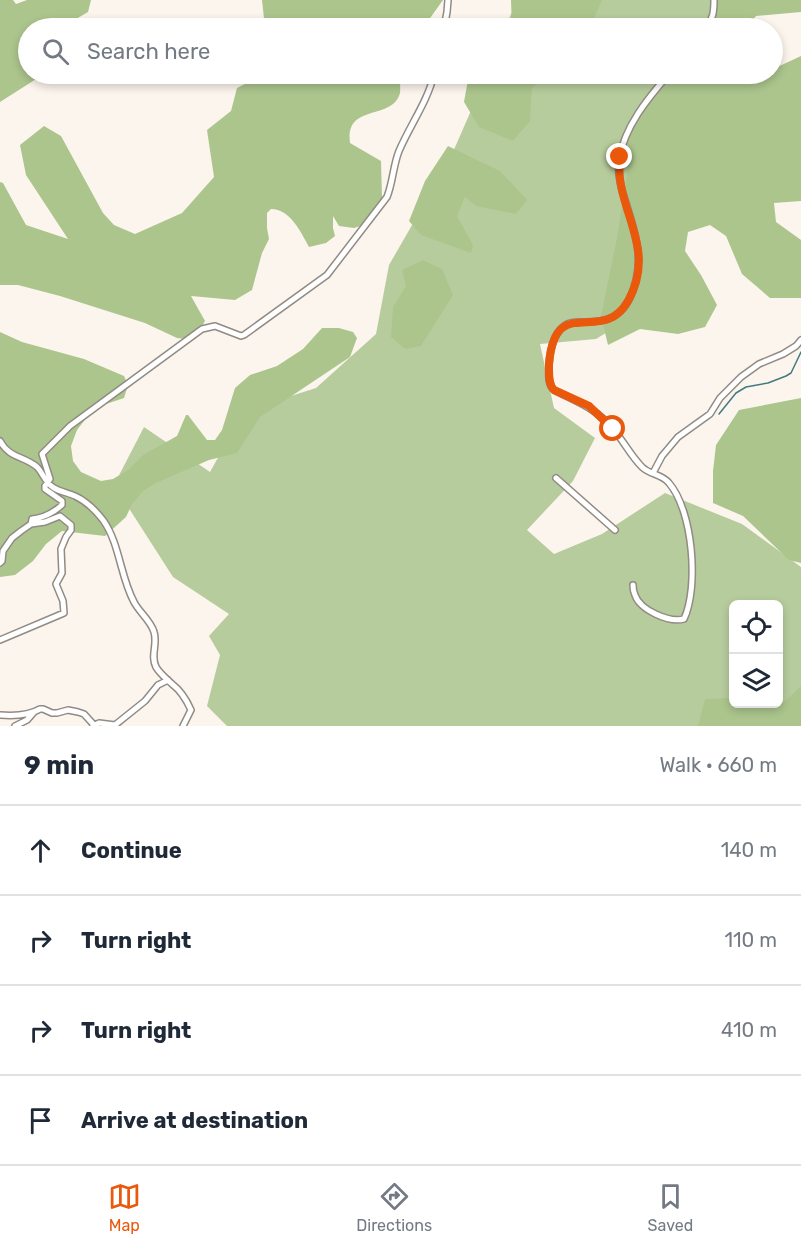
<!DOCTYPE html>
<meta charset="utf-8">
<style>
body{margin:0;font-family:Rubik,sans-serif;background:#f2f2f3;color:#1f2937}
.controls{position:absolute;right:18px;bottom:18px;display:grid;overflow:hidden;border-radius:9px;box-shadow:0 3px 9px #0003}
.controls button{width:54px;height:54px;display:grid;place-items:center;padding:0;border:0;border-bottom:2px solid #e0e1e3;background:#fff;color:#1f2937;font:30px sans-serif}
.stop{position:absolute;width:18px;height:18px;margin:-14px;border:4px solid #ea580c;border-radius:50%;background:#fff}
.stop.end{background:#ea580c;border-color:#fff;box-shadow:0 2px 6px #0008}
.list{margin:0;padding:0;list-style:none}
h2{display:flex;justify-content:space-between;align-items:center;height:78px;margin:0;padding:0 24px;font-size:26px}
h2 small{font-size:20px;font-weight:400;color:#747a83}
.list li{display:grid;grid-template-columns:39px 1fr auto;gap:18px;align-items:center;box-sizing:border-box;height:90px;padding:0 24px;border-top:2px solid #e0e1e3}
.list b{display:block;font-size:22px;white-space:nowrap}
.list em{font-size:20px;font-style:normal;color:#747a83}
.icon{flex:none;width:33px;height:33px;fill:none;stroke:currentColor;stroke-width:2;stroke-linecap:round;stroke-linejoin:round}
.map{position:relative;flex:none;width:801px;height:726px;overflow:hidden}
.search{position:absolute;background:#fff;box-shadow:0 3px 9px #0003;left:18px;right:18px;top:18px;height:66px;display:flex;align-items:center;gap:15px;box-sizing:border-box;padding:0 21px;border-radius:33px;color:#747a83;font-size:22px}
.sheet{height:438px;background:#fff}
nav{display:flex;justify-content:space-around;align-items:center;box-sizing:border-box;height:84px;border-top:2px solid #e0e1e3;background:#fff;font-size:16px;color:#747a83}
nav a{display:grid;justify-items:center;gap:3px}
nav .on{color:#ea580c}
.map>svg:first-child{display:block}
.green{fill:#b7cc9d;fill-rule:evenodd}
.forest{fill:#acc58d}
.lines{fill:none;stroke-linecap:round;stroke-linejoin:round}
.stream{stroke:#437a82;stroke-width:1.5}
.minor-casing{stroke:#918b84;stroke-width:8}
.minor{stroke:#fff;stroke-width:5}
.route{stroke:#ea580c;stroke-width:8}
</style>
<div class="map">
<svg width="801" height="726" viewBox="0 0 801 726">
<rect width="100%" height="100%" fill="#fcf5ed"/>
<path class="green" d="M517,0h222l-25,28h-209z
M487,74h195l-21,225 -65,40 -56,5 14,64 41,30 -22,43 -46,49 27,24 48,-20 63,-41 77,31 59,43v159h-574l-20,-20 13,-51 -11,-19 20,-22 -56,-37 -59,-92 30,-58 66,45 34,-61 72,-23 60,-54 13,-69 60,-104zM734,604h44v100h-44z"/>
<path class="forest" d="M0,0h13l3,4 11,-4h64l-3,12 -12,7 -4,9h-44v46h16l-44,28z
M262,0h181l-20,28h-158z
M511,0h91l-12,28h-78z
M715,0h86v12l-45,4 -10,12h-44z
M801,56v145l-27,2 2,19 25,18v58h-31l-28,-24 -16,-38 -16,-11 -22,7 -3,19 16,24 16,30 -12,22 -27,7 -38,-5 -32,16 -7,-29 16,-78 11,-70v-32l23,-42 18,-20h53l2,7h23l16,-7h9l1,-5z
M264,74h121l15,8c0,4 1,10 -1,14 -10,24 -54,8 -49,47l31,18 1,37 -15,26 -13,4 -15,-2 -6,-10v12l2,8 -9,7 -17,4c-8,-15 -19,-38 -38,-38l-4,4v15l2,11 -7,14 -10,37 -17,10 -44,-4 14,25 -11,19 -17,-2 -32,-15 -85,-27 -42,-11h-18v-103l3,1 23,42 42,14 -42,-64 -6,-30 24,-19 17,10 42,77 11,12 21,9 47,-21 32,-36 -7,-47 24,-19 6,-23z
M469,74h78l-15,14 -2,33 -17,20 -34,-14 -15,-25z
M448,146l52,25 27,29 -11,14 -40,-8 -11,-9 -8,19 16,29 -2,8 -50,-18 -12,-14 16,-40z
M423,260l19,9 11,26 -32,51 -16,3 -14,-12 2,-30 13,-21 -4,-16z
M322,328h17l14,4 4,6 -7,19 -90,60 -23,36 -28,7 -53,23 -13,8 -11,13 -6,13 -21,19 -43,-5 -16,13 -13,17 -18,14 -15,2v-245l22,10 62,17 40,17 4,9 -4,13 -30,10 -17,22 -6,16 2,15 8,11 20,9 12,-2 15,-9 15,-15 34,-19 9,-21h2l19,25h8l7,-10 13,-42 15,-13 27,-9 26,-17z
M801,398v165l-12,-3 -46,-44 -30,-13v-32l3,-26 23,-35z
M801,686v40h-103l7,-27 28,-1 1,6h44l1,-3h6z"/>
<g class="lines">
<path class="stream" d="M719,414l17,-21 10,-6 22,-4 18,-7 5,-3 10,-21"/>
<g class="minor-casing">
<path id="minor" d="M444,28l3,-16 1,-12
M706,28c7,-9 8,-16 8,-28
M0,441c9,17 24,15 37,26 6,6 8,16 17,21 7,4 15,5 21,8 11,5 21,15 28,24 17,24 17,56 31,82 5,10 17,19 20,30 4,12 -4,24 2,35 4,7 11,12 16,17 8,6 15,17 19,26l-8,16
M653,473l9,-17 16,-19 32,-23 10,-16 21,-21 18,-13 24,-10 13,-8 5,-6
M556,478l59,52
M31,524l1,-5c12,-1 21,-6 30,-14v-4l-17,-12v-3l5,-7 -8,-25 28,-28 132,-97 13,-3 26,10 3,-1 83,-60 60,-78c6,-15 6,-31 12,-46 11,-26 29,-50 35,-77
M0,563l2,-2 1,-10 9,-13 9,-7 10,-7 14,-2 15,-6 11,9v5l-5,7 -5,12 1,24 -6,11 7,17 1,12 -64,27
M633,585c0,3 0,6 2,10 5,15 34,28 49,24 15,-32 9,-108 -15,-136 -7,-9 -19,-8 -27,-16 -11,-11 -18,-25 -28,-37 -18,-22 -35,-27 -60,-40 -7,-6 -5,-17 -5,-25 1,-14 5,-34 18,-41 6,-3 12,-2 18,-2 21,0 35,-4 45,-24 16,-36 6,-63 -5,-98 -4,-12 -8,-27 -6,-40 5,-33 29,-62 50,-86
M0,715c13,1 28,1 40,-6h3l9,4h5l11,-3 10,2 6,2 10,11
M15,726l12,-6 7,-8
M93,726l6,-3 16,2 30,-24 13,-16 10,-5"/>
</g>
<use href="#minor" class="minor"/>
</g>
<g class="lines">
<path class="route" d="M613,429l-24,-23 -35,-16c-6,-6 -5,-17 -5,-26 6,-73 53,-17 79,-63 31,-55 -15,-93 -8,-144"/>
</g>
</svg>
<div class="controls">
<button><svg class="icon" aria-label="locate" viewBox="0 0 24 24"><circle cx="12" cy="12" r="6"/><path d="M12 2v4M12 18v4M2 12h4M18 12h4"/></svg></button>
<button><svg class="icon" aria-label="layers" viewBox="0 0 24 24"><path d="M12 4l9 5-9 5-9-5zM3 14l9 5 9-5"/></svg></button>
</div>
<div class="stop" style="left:613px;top:429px"></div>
<div class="stop end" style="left:620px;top:157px"></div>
<div class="search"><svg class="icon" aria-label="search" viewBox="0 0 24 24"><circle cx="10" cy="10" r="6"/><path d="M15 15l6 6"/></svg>Search here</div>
</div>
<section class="sheet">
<h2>9 min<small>Walk · 660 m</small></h2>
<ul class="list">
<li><svg class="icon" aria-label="ahead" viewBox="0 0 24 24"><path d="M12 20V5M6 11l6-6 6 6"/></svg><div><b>Continue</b></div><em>140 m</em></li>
<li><svg class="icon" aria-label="right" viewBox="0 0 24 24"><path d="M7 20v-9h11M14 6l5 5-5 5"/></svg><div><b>Turn right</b></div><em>110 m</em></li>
<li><svg class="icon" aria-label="right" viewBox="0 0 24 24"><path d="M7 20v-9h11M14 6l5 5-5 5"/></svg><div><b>Turn right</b></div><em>410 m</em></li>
<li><svg class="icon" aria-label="arrive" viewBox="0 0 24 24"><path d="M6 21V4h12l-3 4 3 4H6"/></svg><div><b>Arrive at destination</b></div></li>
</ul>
</section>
<nav>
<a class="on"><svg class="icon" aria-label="map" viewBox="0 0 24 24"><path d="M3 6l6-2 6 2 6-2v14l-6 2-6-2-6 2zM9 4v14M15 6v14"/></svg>Map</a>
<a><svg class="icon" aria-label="directions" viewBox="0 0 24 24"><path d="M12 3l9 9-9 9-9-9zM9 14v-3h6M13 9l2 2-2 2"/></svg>Directions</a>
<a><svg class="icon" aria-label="saved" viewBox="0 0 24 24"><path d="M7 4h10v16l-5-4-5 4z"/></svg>Saved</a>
</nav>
